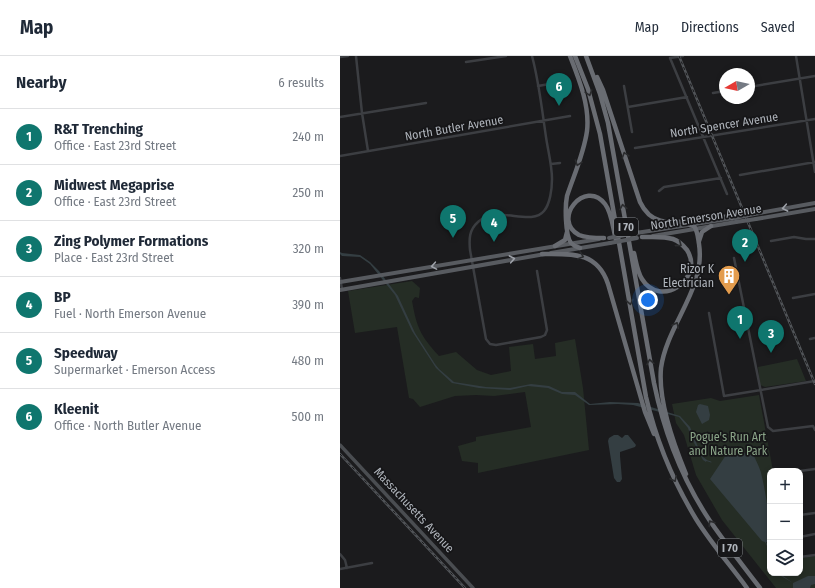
<!DOCTYPE html>
<meta charset="utf-8">
<style>
body{margin:0;font-family:"Fira Sans Condensed",sans-serif;background:#f2f2f3;color:#1f2937}
.controls{position:absolute;right:12px;bottom:12px;display:grid;overflow:hidden;border-radius:8px;box-shadow:0 2px 6px #0003}
.controls button{width:36px;height:36px;display:grid;place-items:center;padding:0;border:0;border-bottom:1px solid #e0e1e3;background:#fff;color:#1f2937;font:20px sans-serif}
.compass{position:absolute;left:379px;top:12px;width:36px;height:36px;border-radius:50%;background:#fff;box-shadow:0 2px 6px #0003;rotate:261deg}
.you{position:absolute;left:308px;top:244px;width:14px;height:14px;margin:-10px;border:3px solid #fff;border-radius:50%;background:#1a73e8;box-shadow:0 0 0 6px #1a73e833}
.badge{display:grid;place-items:center;width:26px;height:26px;border-radius:50%;background:#0f766e;color:#fff;font-size:13px;font-weight:700}
.pin{position:absolute;translate:-50% -33px;filter:drop-shadow(0 1px 2px #0008)}
.pin::after{content:'';position:absolute;top:21px;width:14px;height:12px;background:inherit;clip-path:polygon(0 0,100% 0,50% 100%)}
.list{margin:0;padding:0;list-style:none}
h2{display:flex;justify-content:space-between;align-items:center;height:52px;margin:0;padding:0 16px;font-size:17px}
h2 small{font-size:13px;font-weight:400;color:#747a83}
.list li{display:grid;grid-template-columns:26px 1fr auto;gap:12px;align-items:center;box-sizing:border-box;height:56px;padding:0 16px;border-top:1px solid #e0e1e3}
.list b{display:block;font-size:15px;white-space:nowrap}
.list p{margin:0;font-size:13px;white-space:nowrap;color:#747a83}
.list em{font-size:13px;font-style:normal;color:#747a83}
.icon{flex:none;width:22px;height:22px;fill:none;stroke:currentColor;stroke-width:2;stroke-linecap:round;stroke-linejoin:round}
.map{position:relative;flex:none;width:475px;height:532px;overflow:hidden}
header{display:flex;align-items:center;gap:24px;box-sizing:border-box;height:56px;padding:0 20px;background:#fff;border-bottom:1px solid #e0e1e3}
header strong{font-size:19px}
nav{display:flex;gap:22px;margin-inline-start:auto;font-size:14px}
main{display:flex}
aside{flex:1;background:#fff}
.map>svg:first-child{display:block}
.green{fill:#252d25}
.water{fill:#343e42}
.lines{fill:none;stroke-linecap:round;stroke-linejoin:round}
.stream{stroke:#343e42;stroke-width:1}
.street{stroke:#3c3e42;stroke-width:2.5}
.secondary{stroke:#4a4d51;stroke-width:3.5}
.primary{stroke:#585b60;stroke-width:4}
.highway{stroke:#696c72;stroke-width:4.5}
.rail-casing{stroke:#515458;stroke-width:2.5}
.rail{stroke:#161618;stroke-width:1;stroke-dasharray:3;stroke-linecap:butt}
.primary-bridge{stroke:#585b60;stroke-width:4}
.oneway{stroke:#2b2c2e}
.oneway2{stroke:#9ea2a9}
.labels{text-anchor:middle;dominant-baseline:central;stroke-width:3.5;stroke-linejoin:round;paint-order:stroke}
.shield{fill:#161618;stroke:#81858a;stroke-width:1}
.shield-label{font-size:11px;font-weight:bold;fill:#afb4bb}
.street-label{font-size:12px;fill:#afb4bb;stroke:#161618}
.poi-label{font-size:12px;fill:#afb4bb;stroke:#161618;text-anchor:end}
.park-label{font-size:12px;fill:#8aa488;stroke:#161618}
</style>
<header>
<strong>Map</strong>
<nav><a>Map</a><a>Directions</a><a>Saved</a></nav>
</header>
<main>
<aside>
<h2>Nearby<small>6 results</small></h2>
<ul class="list">
<li><span class="badge">1</span><div><b>R&amp;T Trenching</b><p>Office · East 23rd Street</p></div><em>240 m</em></li>
<li><span class="badge">2</span><div><b>Midwest Megaprise</b><p>Office · East 23rd Street</p></div><em>250 m</em></li>
<li><span class="badge">3</span><div><b>Zing Polymer Formations</b><p>Place · East 23rd Street</p></div><em>320 m</em></li>
<li><span class="badge">4</span><div><b>BP</b><p>Fuel · North Emerson Avenue</p></div><em>390 m</em></li>
<li><span class="badge">5</span><div><b>Speedway</b><p>Supermarket · Emerson Access</p></div><em>480 m</em></li>
<li><span class="badge">6</span><div><b>Kleenit</b><p>Office · North Butler Avenue</p></div><em>500 m</em></li>
</ul>
</aside>
<div class="map">
<svg width="475" height="532" viewBox="0 0 475 532">
<rect width="100%" height="100%" fill="#1b1b1d"/>
<path class="green" d="M72,225l8,7 -1,10 -4,-1 -3,4c5,27 8,34 27,55l17,-4 21,18 14,5 20,-4 -2,-24 24,-3 2,15 21,-3 -1,-13 20,-4 8,49 6,62 -111,23v-10l-16,-2 -4,-15 18,-5v-4l55,-10 -6,-35 -31,4 -18,-1 -21,1 -35,11 -7,-8 -4,-1 -12,-71 -42,6 -7,-42z
M457,303l9,22 -41,6 -5,-2 -2,-18z
M419,339l14,76h-3v102h30v-15l15,-2v32h-39l-54,-68 -26,-45 -12,-40 -8,-12 -4,-19 39,-6 9,3z"/>
<path class="water" d="M0,196l2,1 18,2 10,7 9,9 19,25 17,37 20,31 4,5 15,13 32,5 24,1 21,-4 18,2 13,6h13l15,12 20,-2 28,1 42,13 10,11 8,20 5,10 4,3 -1,2 -3,-2 -12,-23 -3,-9 -9,-11 -46,-12 -15,-1 -29,1 -14,-10 -13,-1 -14,-6 -20,-2 -18,4 -31,-2 -27,-5 -16,-15 -24,-37 -17,-36 -25,-31 -10,-7 -18,-1 -2,-2z
M360,348l8,2 2,9 -1,5 -7,4 -6,-12 2,-7z
M274,379h4l4,3 3,-3h3l8,10 -1,2 -15,5v4l2,23 -2,3h-3l-3,-4 -6,-37 1,-3z
M390,393l24,7c3,7 7,14 8,21 3,12 11,56 6,65h-2l4,10 -5,-10 -3,-1 -52,-62z
M439,517l14,10 15,-7h7v8l-4,1 -1,3h-17v-5l-12,-7z"/>
<g class="lines">
<path class="stream" d="M365,404l6,2"/>
<path class="street" d="M16,0l6,57 6,38
M192,0c7,26 10,54 14,81 2,14 6,28 6,42 0,10 -2,25 -8,32 -13,16 -48,-7 -66,11 -9,8 -9,17 -8,28l16,89 4,5 6,1 45,-8 4,-2 2,-5 -10,-59
M343,0l-13,2 57,136
M456,0l19,116
M0,1l8,-1
M126,6l40,-6
M198,30l23,-4
M284,30l8,46
M409,31l66,-11
M373,37l12,-2
M288,51l59,-10
M0,61l86,-14
M295,92l180,-29
M0,100l230,-40
M211,108l9,-1
M400,119l75,-13
M319,135l5,-4 57,-9
M431,185l23,-4 12,2h9
M394,202l34,169 5,4 40,-5 2,4
M0,222l2,11
M453,242l22,-4
M369,257l15,83 91,-15
M470,283l5,-1
M460,415l15,-2
M460,459l15,-2
M460,481l15,-3
M0,498l5,6 2,8
M460,501l15,-2
M0,513l32,-6"/>
<path class="secondary" d="M0,389l133,143"/>
<path class="primary" d="M414,158l61,-11
M416,163l59,-10
M296,177l98,-15
M313,180l83,-14
M211,197l59,-10
M0,226l259,-43
M0,234l205,-36"/>
<path class="highway" d="M230,0c9,23 20,50 17,75 -3,22 -13,44 -20,65 -2,10 -2,39 4,47 3,3 5,4 9,5
M235,0l13,33 12,45 46,263c10,43 27,84 50,122 15,24 34,46 51,69
M246,0l14,38 8,29 46,260c10,49 28,96 56,138 16,23 33,45 50,67
M257,21l6,13 37,112c11,23 28,21 50,19 13,-1 26,-3 40,-5l2,2
M264,182c-8,0 -17,0 -25,-3 -28,-15 6,-57 26,-31 7,9 8,25 11,36
M359,185l3,-9 9,-6
M215,190l10,-6 2,-8
M294,197c2,8 3,18 8,26 18,30 63,0 45,-29 -4,-5 -8,-9 -14,-11 -9,-3 -21,-2 -31,-2
M202,198c29,0 55,-3 66,30l37,128 9,22
M346,418c-12,-29 -28,-75 -25,-106 6,-44 45,-79 38,-124 -1,-6 -1,-12 -5,-18l-4,-1"/>
<g class="rail-casing">
<path id="rail" d="M339,0l136,328
M0,398l125,134"/>
</g>
<use href="#rail" class="rail"/>
<path class="primary-bridge" d="M395,162l19,-4
M396,166l20,-3
M269,182l27,-5
M270,187l27,-5"/>
</g>
<defs><path id="oneway-chevron" d="M-2-3.5L2.5 0L-2 3.5" fill="none" stroke-width="1.6" stroke-linecap="round" stroke-linejoin="round"/></defs>
<g class="oneway">
<use href="#oneway-chevron" transform="translate(249 37) rotate(73)"/>
<use href="#oneway-chevron" transform="translate(285 99) rotate(-108)"/>
<use href="#oneway-chevron" transform="translate(238 107) rotate(109)"/>
<use href="#oneway-chevron" transform="translate(283 151) rotate(-100)"/>
<use href="#oneway-chevron" transform="translate(339 188) rotate(37)"/>
<use href="#oneway-chevron" transform="translate(241 200) rotate(19)"/>
<use href="#oneway-chevron" transform="translate(290 246) rotate(80)"/>
<use href="#oneway-chevron" transform="translate(336 269) rotate(-65)"/>
<use href="#oneway-chevron" transform="translate(310 306) rotate(-100)"/>
<use href="#oneway-chevron" transform="translate(334 423) rotate(64)"/>
<use href="#oneway-chevron" transform="translate(371 467) rotate(-124)"/>
</g>
<g class="oneway2">
<use href="#oneway-chevron" transform="translate(445 152) rotate(169)"/>
<use href="#oneway-chevron" transform="translate(172 203) rotate(-11)"/>
<use href="#oneway-chevron" transform="translate(94 210) rotate(170)"/>
</g>
<defs>
<g id="building-pin" transform="scale(1.15)"><path d="M0 17L-7.5 6A9.5 9.5 0 1 1 7.5 6Z" fill="#e39c4d" stroke="#161618"/><path d="M-4-6H4V6H1V3H-1V6H-4ZM-2.5-4.3h1.7v1.8h-1.7ZM.8-4.3h1.7v1.8H.8ZM-2.5-1h1.7V.8h-1.7ZM.8-1h1.7V.8H.8Z" fill="#fff"/></g>
</defs>
<g fill-rule="evenodd">
<use href="#building-pin" x="389" y="220"/>
</g>
<g class="labels">
<g class="shield">
<rect x="274" y="162" width="24" height="18" rx="3"/>
<rect x="378" y="483" width="24" height="18" rx="3"/>
</g>
<g class="shield-label">
<text x="286" y="171">I 70</text>
<text x="390" y="492">I 70</text>
</g>
<g class="street-label">
<text transform="translate(384 69) rotate(-9)">North Spencer Avenue</text>
<text transform="translate(114 72) rotate(-10)">North Butler Avenue</text>
<text transform="translate(366 161) rotate(-9)">North Emerson Avenue</text>
<text transform="translate(74 454) rotate(47)">Massachusetts Avenue</text>
</g>
<g class="poi-label">
<text x="374" y="213">Rizor K<tspan x="374" dy="14">Electrician</tspan></text>
</g>
<g class="park-label">
<text x="388" y="381">Pogue's Run Art<tspan x="388" dy="14">and Nature Park</tspan></text>
</g>
</g>
</svg>
<div class="controls">
<button>+</button>
<button>−</button>
<button><svg class="icon" aria-label="layers" viewBox="0 0 24 24"><path d="M12 4l9 5-9 5-9-5zM3 14l9 5 9-5"/></svg></button>
</div>
<svg class="compass" viewBox="-18 -18 36 36"><path d="M0-13l5 13h-10z" fill="#e53935"/><path d="M0 13l5-13h-10z" fill="#747a83"/></svg>
<div class="you"></div>
<div class="pin badge" style="left:400px;top:283px">1</div>
<div class="pin badge" style="left:405px;top:206px">2</div>
<div class="pin badge" style="left:431px;top:297px">3</div>
<div class="pin badge" style="left:154px;top:186px">4</div>
<div class="pin badge" style="left:113px;top:182px">5</div>
<div class="pin badge" style="left:219px;top:50px">6</div>
</div>
</main>
